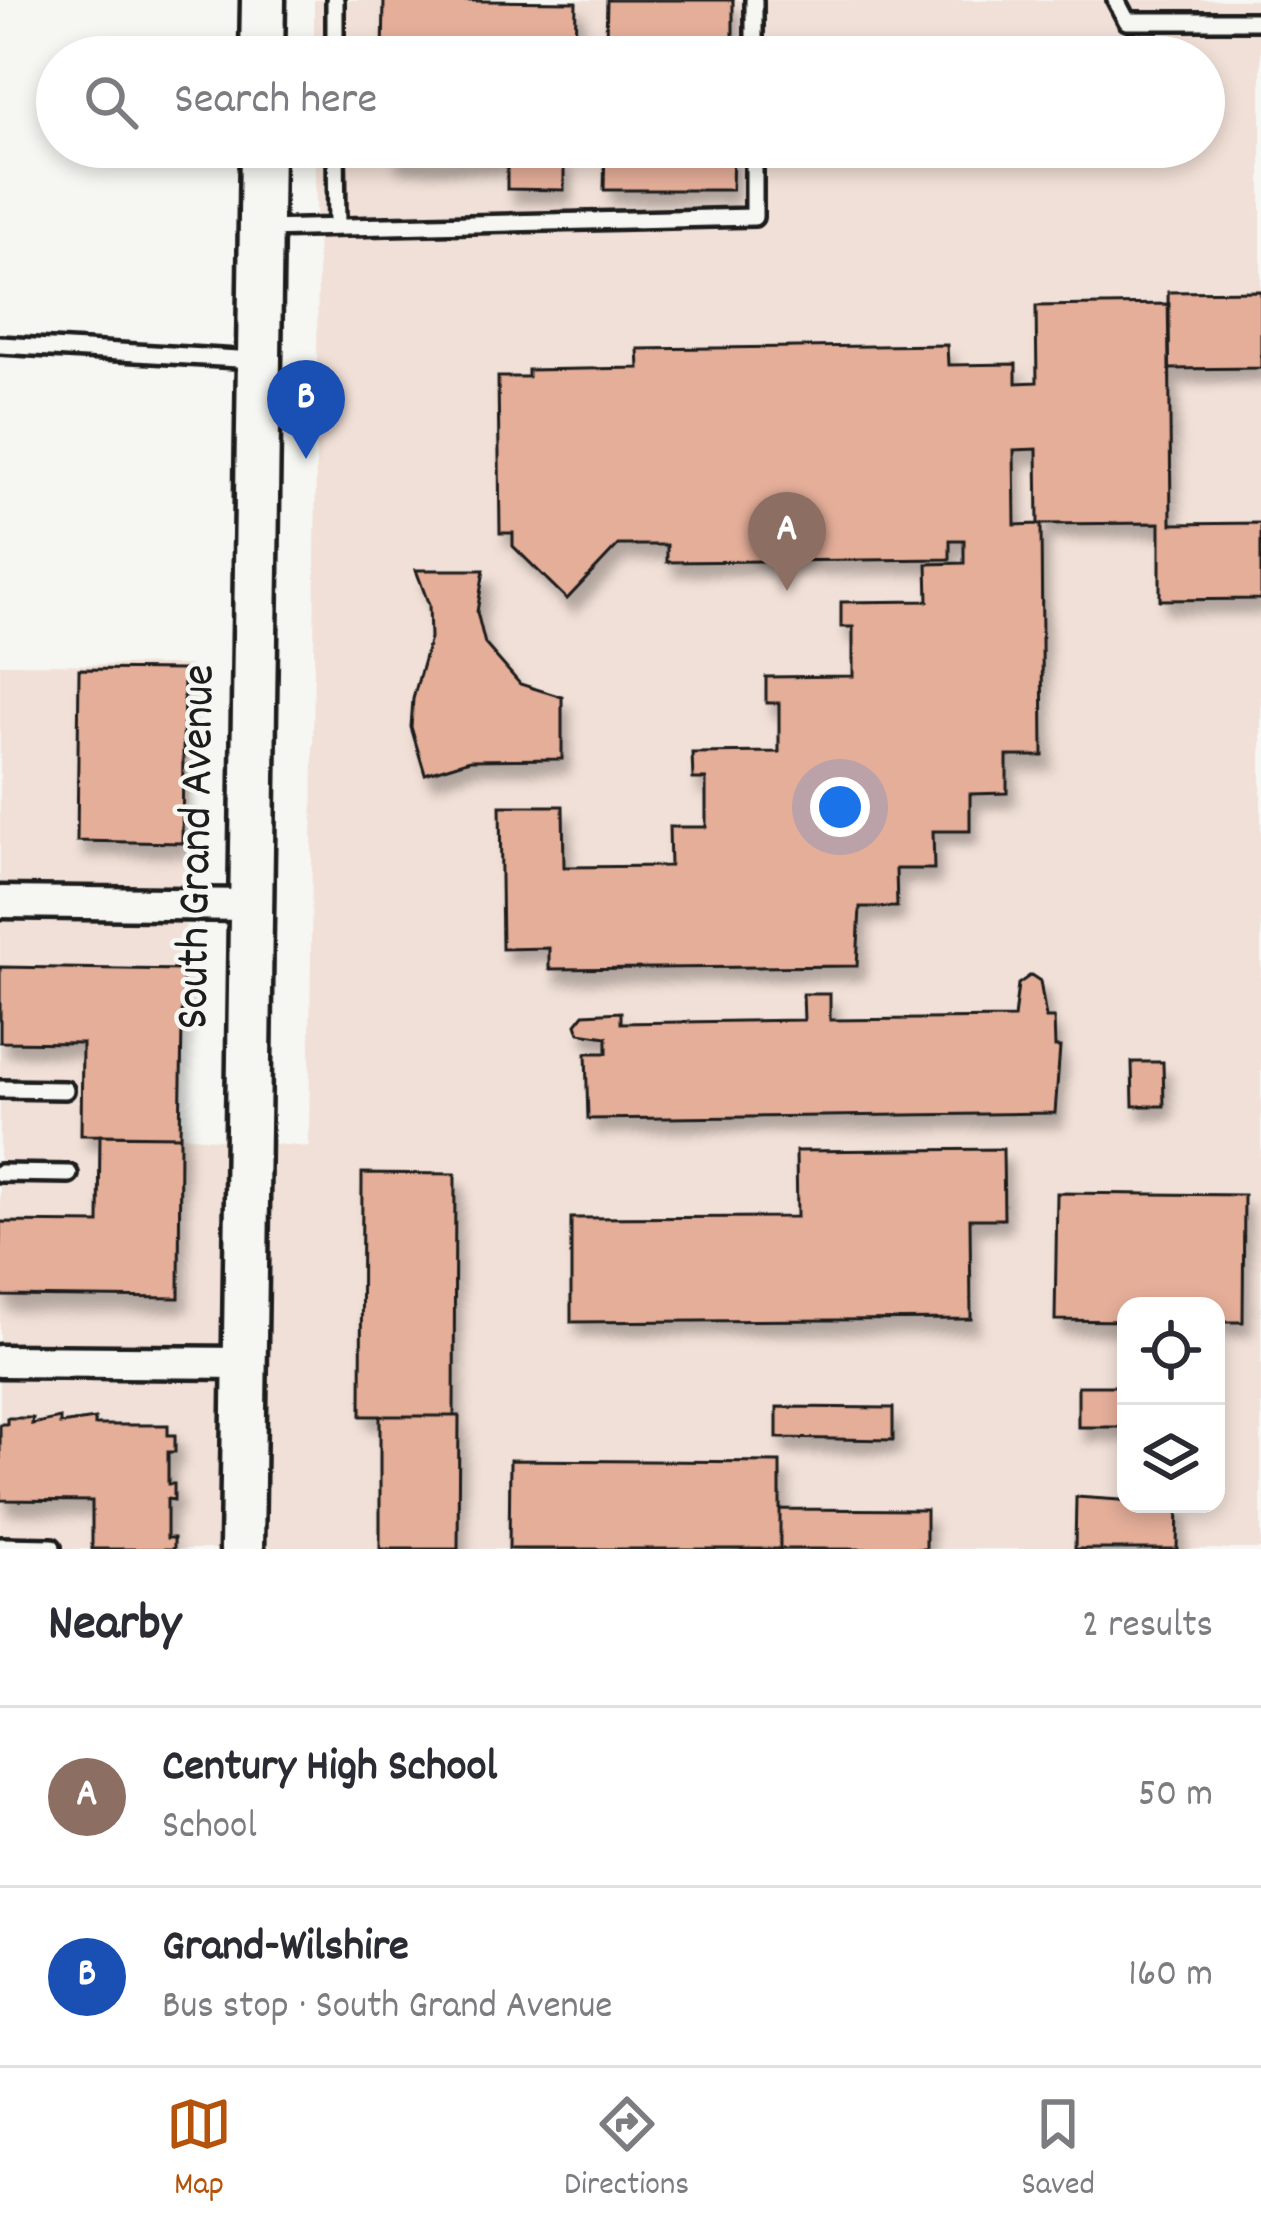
<!DOCTYPE html>
<meta charset="utf-8">
<style>
body{margin:0;font-family:Dekko,sans-serif;background:#f2f2f3;color:#2b2b33}
.controls{position:absolute;right:36px;bottom:36px;display:grid;overflow:hidden;border-radius:24px;box-shadow:0 6px 18px #0003}
.controls button{width:108px;height:108px;display:grid;place-items:center;padding:0;border:0;border-bottom:3px solid #e1e1e2;background:#fff;color:#2b2b33;font:60px sans-serif}
.you{position:absolute;left:840px;top:807px;width:42px;height:42px;margin:-30px;border:9px solid #fff;border-radius:50%;background:#1a73e8;box-shadow:0 0 0 18px #1a73e833}
.badge{display:grid;place-items:center;width:78px;height:78px;border-radius:50%;background:#b45309;color:#fff;font-size:39px;font-weight:700}
.pin{position:absolute;translate:-50% -99px;filter:drop-shadow(0 3px 6px #0008)}
.pin::after{content:'';position:absolute;top:63px;width:42px;height:36px;background:inherit;clip-path:polygon(0 0,100% 0,50% 100%)}
.list{margin:0;padding:0;list-style:none}
h2{display:flex;justify-content:space-between;align-items:center;height:156px;margin:0;padding:0 48px;font-size:51px}
h2 small{font-size:39px;font-weight:400;color:#7c7c81}
.list li{display:grid;grid-template-columns:78px 1fr auto;gap:36px;align-items:center;box-sizing:border-box;height:180px;padding:0 48px;border-top:3px solid #e1e1e2}
.list b{display:block;font-size:45px;white-space:nowrap}
.list p{margin:0;font-size:39px;white-space:nowrap;color:#7c7c81}
.list em{font-size:39px;font-style:normal;color:#7c7c81}
.icon{flex:none;width:66px;height:66px;fill:none;stroke:currentColor;stroke-width:2;stroke-linecap:round;stroke-linejoin:round}
.map{position:relative;flex:none;width:1261px;height:1549px;overflow:hidden}
.search{position:absolute;background:#fff;box-shadow:0 6px 18px #0003;left:36px;right:36px;top:36px;height:132px;display:flex;align-items:center;gap:30px;box-sizing:border-box;padding:0 42px;border-radius:66px;color:#7c7c81;font-size:45px}
.sheet{height:516px;background:#fff}
nav{display:flex;justify-content:space-around;align-items:center;box-sizing:border-box;height:168px;border-top:3px solid #e1e1e2;background:#fff;font-size:33px;color:#7c7c81}
nav a{display:grid;justify-items:center;gap:6px}
nav .on{color:#b45309}
.map>svg:first-child{display:block}
.built{fill:#f1e0d7;fill-rule:evenodd}
.building{fill:#e4ae99;stroke:#1c1c1c;stroke-width:3;fill-rule:evenodd;filter:url(#shadow)}
.lines{fill:none;stroke-linecap:round;stroke-linejoin:round}
.service-casing{stroke:#1c1c1c;stroke-width:24}
.minor-casing{stroke:#1c1c1c;stroke-width:39}
.secondary-casing{stroke:#1c1c1c;stroke-width:51}
.service{stroke:#f6f6f2;stroke-width:15}
.minor{stroke:#f6f6f2;stroke-width:30}
.secondary{stroke:#f6f6f2;stroke-width:42}
.labels{text-anchor:middle;dominant-baseline:central;stroke-width:9;stroke-linejoin:round;paint-order:stroke}
.street-label{font-size:48px;fill:#1c1c1c;stroke:#f6f6f2}
</style>
<div class="map">
<svg width="1261" height="1549" viewBox="0 0 1261 1549">
<defs>
<filter id="shadow"><feDropShadow dx="7" dy="13" stdDeviation="6" flood-color="#0004"/></filter>
</defs>
<rect width="100%" height="100%" fill="#f6f6f2"/>
<filter id="ink" filterUnits="userSpaceOnUse"><feTurbulence type="fractalNoise" baseFrequency=".00833" numOctaves="2"/><feDisplacementMap in="SourceGraphic" scale="24" xChannelSelector="R" yChannelSelector="G"/><feConvolveMatrix kernelMatrix="1 2 1 2 8 2 1 2 1" color-interpolation-filters="sRGB"/></filter>
<g filter="url(#ink)">
<path class="built" d="M314,0h947v1549h-1261v-885l191,1 -10,471 128,11 9,-882 -4,-118h890v-90h-890zM1126,1306h90v198h-90z"/>
<path class="building" d="M384,0l192,2 -1,55h-192z
M607,0h126v57h-104v-18h-23z
M391,147h156v11h17v32l-57,-1v-30l-116,-1z
M605,147h128l-1,43h-128z
M1261,291v77l-92,1 -1,-77z
M1169,304l2,220 90,-1v76l-101,1v-77l-119,1 2,232h-36v37l-37,1v37h-37l1,38h-38l1,38h-37l-3,59 -308,3v-21l-47,1 -2,-143h63l1,61 106,-1 -1,-39h37v-48h-13l-1,-26 87,-1v-49h-13v-26l87,-1v-49h-12v-25l87,-1 -1,-37 37,-1v-23h-14v19l-283,3v-17h-49l-51,54 -54,-53v-13h-13l-2,-156h30v-7l111,-2 -1,-19 309,-4 1,20 68,-1v19l21,-1 -1,-76zM1037,449l1,75 -23,1 -1,-75z
M416,570h68l-7,42 8,32 35,40 42,13v62l-92,1 -45,14 -14,-47 2,-28 17,-61 -1,-33z
M79,669l105,1 -2,173 -105,-2z
M0,967l183,3 -3,166 -99,-1 1,-92 -82,-1z
M1031,975l9,6 6,37h8l1,29h5l-5,66 -467,6 -2,-66h21v-16l-28,-4 -3,-9 8,-10 37,-2v11l183,-3 -1,-26h27v26l184,-2 4,-34z
M1132,1062h31l1,44h-31z
M100,1135l80,1 -1,162 -179,-2v-74l99,1z
M1003,1149l1,70h-34l1,100 -400,3v-104l226,-1 -1,-66z
M362,1173l93,1 -1,242h-93z
M1057,1193l187,2 -1,127h-27v-16h-90v15l-71,-1z
M1078,1386h48v41h-48z
M777,1407l116,1v32l-116,-2z
M380,1416h79l-1,133h-78z
M7,1418h26l-1,6 28,-6v6l35,-5v6h73v10h7v17h-7v32h6v16l-7,-1v39h7v11h-82v-48l-92,-1v-76h7z
M510,1460l270,2v87h-271z
M1076,1497l102,7 -1,45h-102z
M780,1509l146,1v39h-146z"/>
<g class="lines">
<g class="service-casing">
<path id="service" d="M754,0v57
M1116,0l11,21h134
M335,57v-57
M336,147l1,80
M264,229l490,-12v-70
M0,345l255,15
M0,1089l65,1
M0,1173l69,1
M0,1546l52,1"/>
</g>
<g class="minor-casing">
<path id="minor" d="M0,902l250,3
M0,1361l244,2"/>
</g>
<g class="secondary-casing">
<path id="secondary" d="M262,57l1,-57
M242,1549l20,-1402"/>
</g>
<use href="#service" class="service"/>
<use href="#minor" class="minor"/>
<use href="#secondary" class="secondary"/>
</g>
</g>
<g class="labels">
<g class="street-label">
<text transform="translate(199 847) rotate(-89)">South Grand Avenue</text>
</g>
</g>
</svg>
<div class="controls">
<button><svg class="icon" aria-label="locate" viewBox="0 0 24 24"><circle cx="12" cy="12" r="6"/><path d="M12 2v4M12 18v4M2 12h4M18 12h4"/></svg></button>
<button><svg class="icon" aria-label="layers" viewBox="0 0 24 24"><path d="M12 4l9 5-9 5-9-5zM3 14l9 5 9-5"/></svg></button>
</div>
<div class="you"></div>
<div class="pin badge" style="left:787px;top:591px;background:#8d6e63">A</div>
<div class="pin badge" style="left:306px;top:459px;background:#1a4fb4">B</div>
<div class="search"><svg class="icon" aria-label="search" viewBox="0 0 24 24"><circle cx="10" cy="10" r="6"/><path d="M15 15l6 6"/></svg>Search here</div>
</div>
<section class="sheet">
<h2>Nearby<small>2 results</small></h2>
<ul class="list">
<li><span class="badge" style="background:#8d6e63">A</span><div><b>Century High School</b><p>School</p></div><em>50 m</em></li>
<li><span class="badge" style="background:#1a4fb4">B</span><div><b>Grand-Wilshire</b><p>Bus stop · South Grand Avenue</p></div><em>160 m</em></li>
</ul>
</section>
<nav>
<a class="on"><svg class="icon" aria-label="map" viewBox="0 0 24 24"><path d="M3 6l6-2 6 2 6-2v14l-6 2-6-2-6 2zM9 4v14M15 6v14"/></svg>Map</a>
<a><svg class="icon" aria-label="directions" viewBox="0 0 24 24"><path d="M12 3l9 9-9 9-9-9zM9 14v-3h6M13 9l2 2-2 2"/></svg>Directions</a>
<a><svg class="icon" aria-label="saved" viewBox="0 0 24 24"><path d="M7 4h10v16l-5-4-5 4z"/></svg>Saved</a>
</nav>
